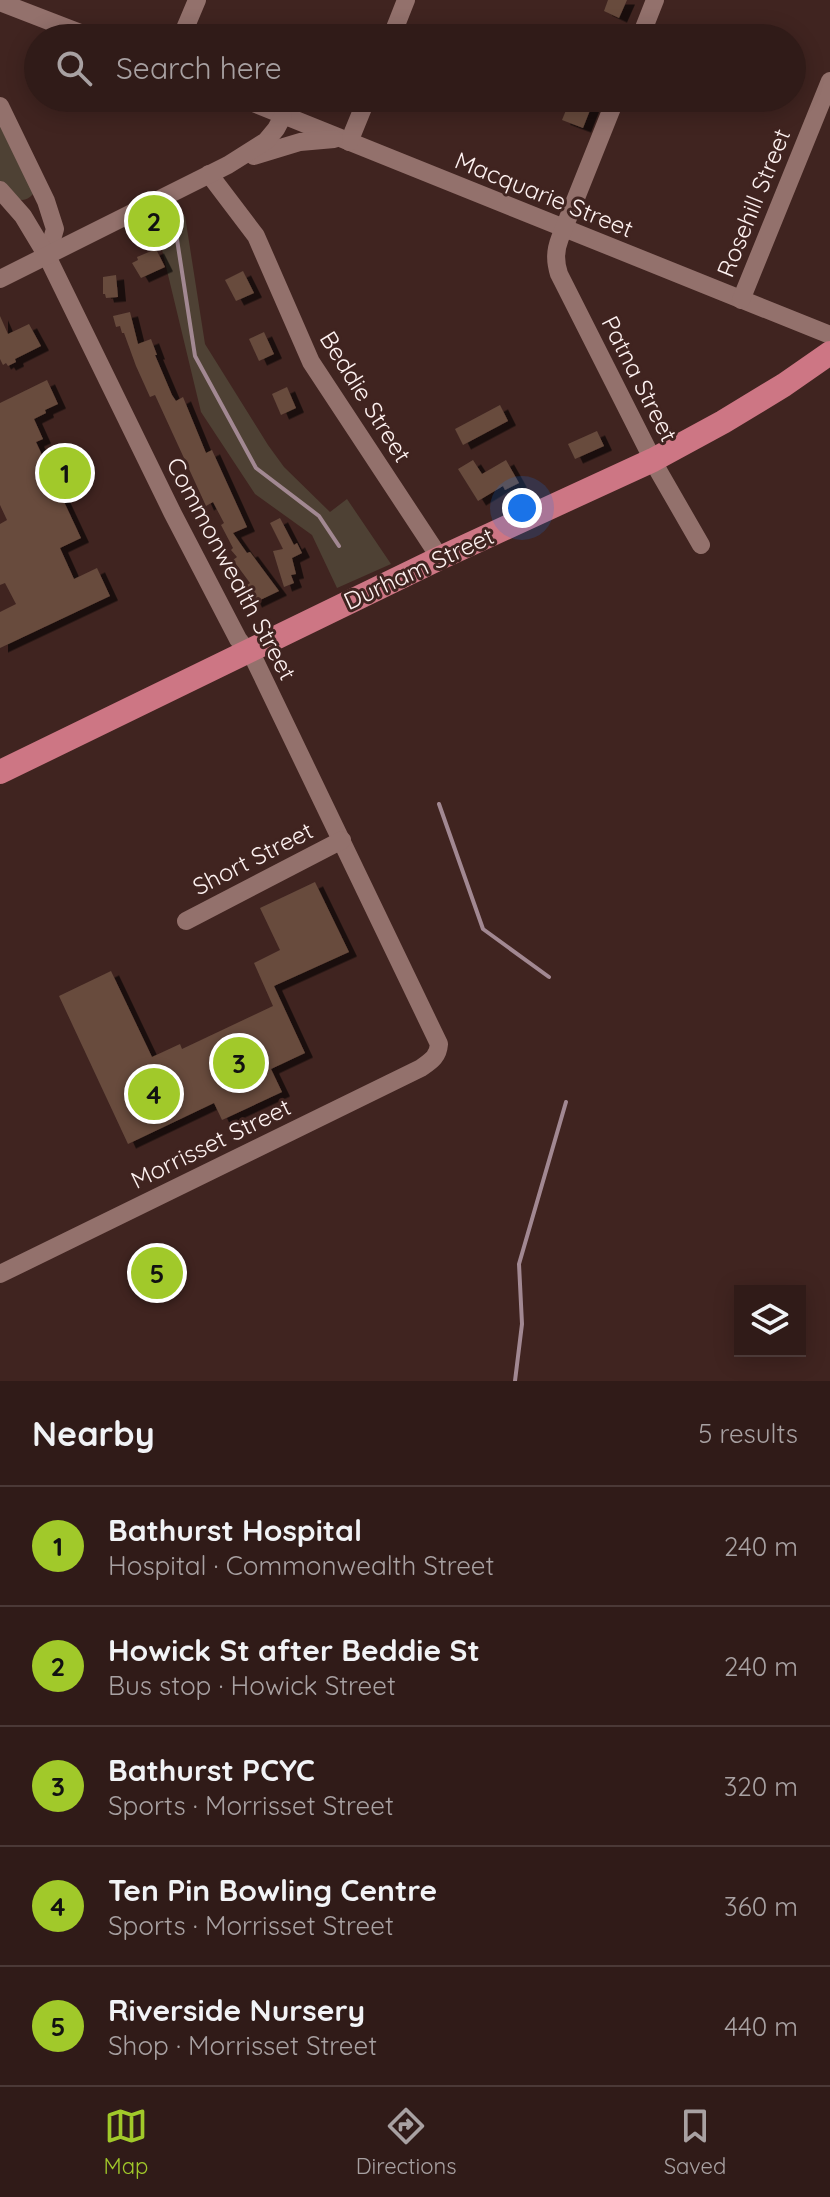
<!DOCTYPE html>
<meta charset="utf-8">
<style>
body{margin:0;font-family:Quicksand,sans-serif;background:#3c2825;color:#f1f3f6}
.controls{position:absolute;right:24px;bottom:24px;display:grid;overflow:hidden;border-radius:0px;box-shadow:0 4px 20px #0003}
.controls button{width:72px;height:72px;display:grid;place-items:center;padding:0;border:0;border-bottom:2px solid #4b3937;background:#301b18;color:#f1f3f6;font:40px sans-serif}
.you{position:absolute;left:522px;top:508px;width:28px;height:28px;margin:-20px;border:6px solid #fff;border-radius:50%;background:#1a73e8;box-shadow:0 0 0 12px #1a73e833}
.badge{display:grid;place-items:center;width:52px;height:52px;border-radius:50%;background:#a1c92a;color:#111;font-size:26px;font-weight:700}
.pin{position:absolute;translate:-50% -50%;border:4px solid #fff;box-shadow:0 2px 8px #0006}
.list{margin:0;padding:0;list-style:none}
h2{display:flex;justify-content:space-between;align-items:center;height:104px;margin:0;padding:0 32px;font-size:34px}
h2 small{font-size:26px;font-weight:400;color:#a8a1a2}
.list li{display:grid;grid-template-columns:52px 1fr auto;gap:24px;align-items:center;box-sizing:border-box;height:120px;padding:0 32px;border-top:2px solid #4b3937}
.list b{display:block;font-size:30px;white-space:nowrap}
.list p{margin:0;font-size:26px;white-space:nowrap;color:#a8a1a2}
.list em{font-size:26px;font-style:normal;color:#a8a1a2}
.icon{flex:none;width:44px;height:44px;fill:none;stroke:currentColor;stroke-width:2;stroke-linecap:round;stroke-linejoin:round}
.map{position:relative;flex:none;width:830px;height:1381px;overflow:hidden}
.search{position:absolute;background:#301b18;box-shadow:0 4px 20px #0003;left:24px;right:24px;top:24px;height:88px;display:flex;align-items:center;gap:20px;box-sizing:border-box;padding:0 28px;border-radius:44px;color:#a8a1a2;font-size:30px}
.sheet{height:704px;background:#301b18}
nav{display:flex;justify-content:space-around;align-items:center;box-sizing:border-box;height:112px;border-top:2px solid #4b3937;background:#301b18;font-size:22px;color:#a8a1a2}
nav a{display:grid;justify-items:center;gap:4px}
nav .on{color:#a1c92a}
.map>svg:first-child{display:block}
.green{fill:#4e4134}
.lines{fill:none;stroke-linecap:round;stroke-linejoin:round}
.stream{stroke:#a28892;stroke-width:4}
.building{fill:#674b3e;filter:url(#shadow)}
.minor{stroke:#93716c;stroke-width:18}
.major{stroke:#cd7684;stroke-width:24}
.labels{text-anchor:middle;stroke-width:6;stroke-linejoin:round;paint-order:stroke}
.street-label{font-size:24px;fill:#fdf1f0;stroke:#402420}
</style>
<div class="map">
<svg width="830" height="1381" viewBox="0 0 830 1381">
<defs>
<filter id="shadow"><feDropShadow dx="8" dy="4.5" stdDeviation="0" flood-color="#0009"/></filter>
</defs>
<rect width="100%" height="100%" fill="#402420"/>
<g class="green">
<path d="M 0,119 L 33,194 C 20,209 9,192 0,181 Z"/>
<path d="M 185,216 L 205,344 L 268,445 L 284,467 L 330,512 L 347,499 L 391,564 L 337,588 L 312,535 L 255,494 L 201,412 L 157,229 Z"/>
</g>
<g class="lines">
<g class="stream">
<path d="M 176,233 L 195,356 L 256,468 L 319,516 L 339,546"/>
<path d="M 439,804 L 483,929 L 549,977"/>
<path d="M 515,1381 L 522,1324 L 519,1264 L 566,1102"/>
</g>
</g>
<g class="building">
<path d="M 608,0 L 627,0 L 619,18 L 604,11 Z"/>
<path d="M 571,98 L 588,98 L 594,100 L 583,128 L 562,120 Z"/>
<path d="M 156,249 L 165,267 L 141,278 L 132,263 L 138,260 L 137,257 Z"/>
<path d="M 243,271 L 254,293 L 236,301 L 225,280 Z"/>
<path d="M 116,275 L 118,297 L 106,298 L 105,294 L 103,294 L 103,277 Z"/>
<path d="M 130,312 L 138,344 L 151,339 L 157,355 L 155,355 L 172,395 L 176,401 L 183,397 L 206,453 L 212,450 L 247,527 L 233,533 L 247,553 L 250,552 L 279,591 L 254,603 L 246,586 L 250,583 L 233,560 L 237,557 L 231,550 L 233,548 L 221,525 L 224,523 L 213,502 L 206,506 L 155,395 L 150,397 L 136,366 L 124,333 L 122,333 L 120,326 L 116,327 L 113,316 Z"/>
<path d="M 0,316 L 8,334 L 29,324 L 41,346 L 15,359 L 16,362 L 8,366 L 6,363 L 3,365 L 0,359 Z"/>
<path d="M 264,332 L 274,354 L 259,361 L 249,339 Z"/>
<path d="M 47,380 L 58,404 L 45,410 L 46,413 L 34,419 L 43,439 L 36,442 L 81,538 L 60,548 L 74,579 L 97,568 L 110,596 L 0,648 L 0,612 L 16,604 L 5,583 L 0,585 L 0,524 L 7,520 L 0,505 L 0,403 Z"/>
<path d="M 287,387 L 296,408 L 281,415 L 272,394 Z"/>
<path d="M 500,405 L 508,421 L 463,445 L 455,429 Z"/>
<path d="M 597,431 L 604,446 L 575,459 L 568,444 Z"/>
<path d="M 473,460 L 482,474 L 506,460 L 519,483 L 505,490 L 503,486 L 478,501 L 458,469 Z"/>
<path d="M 280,518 L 294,545 L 297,543 L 302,553 L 292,558 L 296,574 L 291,575 L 294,583 L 284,587 L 273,551 L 283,549 L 270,523 Z"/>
<path d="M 315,882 L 349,952 L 274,986 L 305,1053 L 271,1069 L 282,1092 L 222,1120 L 214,1103 L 128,1144 L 59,996 L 111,971 L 152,1057 L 180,1044 L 182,1049 L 273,1006 L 254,963 L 280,950 L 260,908 Z"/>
</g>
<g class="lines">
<g class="minor">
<path d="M 0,2 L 93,38"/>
<path d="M 181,38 L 197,0"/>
<path d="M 391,38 L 406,0"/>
<path d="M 640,38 L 655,0"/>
<path d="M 241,98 L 830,335"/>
<path d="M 616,98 L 560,238 C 555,251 555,261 559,274 L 659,472 L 701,545"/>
<path d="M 0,106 L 46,201 L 55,229 L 47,256"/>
<path d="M 349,142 L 367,98"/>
<path d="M 254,156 L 300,142 L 334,139"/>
<path d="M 209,174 L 256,236 L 311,362 L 440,558"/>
<path d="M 0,190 L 23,216 L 47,256 L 172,512 L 238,639 L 255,661 L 439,1044 C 438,1057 431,1061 421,1068 L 0,1274"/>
<path d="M 0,279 L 228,165 L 266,141 L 276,129 L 283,116"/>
<path d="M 741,300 L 830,81"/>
<path d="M 186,921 L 342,840"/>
</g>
<path class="major" d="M 0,772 L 440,558 L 653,460 L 723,422 L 784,385 L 830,353"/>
</g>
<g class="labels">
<g class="street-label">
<text transform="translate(544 195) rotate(22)" y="8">Macquarie Street</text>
<text transform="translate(754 203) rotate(-68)" y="8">Rosehill Street</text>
<text transform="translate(639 379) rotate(63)" y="8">Patna Street</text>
<text transform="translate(365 397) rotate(58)" y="8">Beddie Street</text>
<text transform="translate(231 569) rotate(62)" y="8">Commonwealth Street</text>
<text transform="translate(419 569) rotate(-25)" y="8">Durham Street</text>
<text transform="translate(253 859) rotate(-27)" y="8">Short Street</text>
<text transform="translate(211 1144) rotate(-26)" y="8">Morrisset Street</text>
</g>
</g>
</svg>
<div class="controls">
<button><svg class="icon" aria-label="layers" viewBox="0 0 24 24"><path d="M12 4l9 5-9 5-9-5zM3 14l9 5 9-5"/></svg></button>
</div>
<div class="you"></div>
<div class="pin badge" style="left:65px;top:473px">1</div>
<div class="pin badge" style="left:154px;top:221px">2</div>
<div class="pin badge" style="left:239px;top:1063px">3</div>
<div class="pin badge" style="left:154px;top:1094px">4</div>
<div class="pin badge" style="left:157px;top:1273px">5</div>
<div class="search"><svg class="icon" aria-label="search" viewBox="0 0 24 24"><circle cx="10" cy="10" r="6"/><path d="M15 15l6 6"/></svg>Search here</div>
</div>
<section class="sheet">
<h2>Nearby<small>5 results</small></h2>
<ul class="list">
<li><span class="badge">1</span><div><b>Bathurst Hospital</b><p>Hospital · Commonwealth Street</p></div><em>240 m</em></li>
<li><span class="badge">2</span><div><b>Howick St after Beddie St</b><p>Bus stop · Howick Street</p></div><em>240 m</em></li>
<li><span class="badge">3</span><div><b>Bathurst PCYC</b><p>Sports · Morrisset Street</p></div><em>320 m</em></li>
<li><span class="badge">4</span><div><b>Ten Pin Bowling Centre</b><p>Sports · Morrisset Street</p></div><em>360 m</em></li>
<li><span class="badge">5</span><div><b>Riverside Nursery</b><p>Shop · Morrisset Street</p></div><em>440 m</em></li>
</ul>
</section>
<nav>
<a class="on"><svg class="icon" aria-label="map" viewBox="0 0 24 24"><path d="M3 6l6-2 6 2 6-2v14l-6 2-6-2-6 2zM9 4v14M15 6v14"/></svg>Map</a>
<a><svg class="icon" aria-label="directions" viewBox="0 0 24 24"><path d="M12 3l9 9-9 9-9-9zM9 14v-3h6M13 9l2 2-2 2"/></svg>Directions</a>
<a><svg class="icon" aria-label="saved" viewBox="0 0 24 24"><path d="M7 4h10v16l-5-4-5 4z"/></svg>Saved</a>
</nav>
